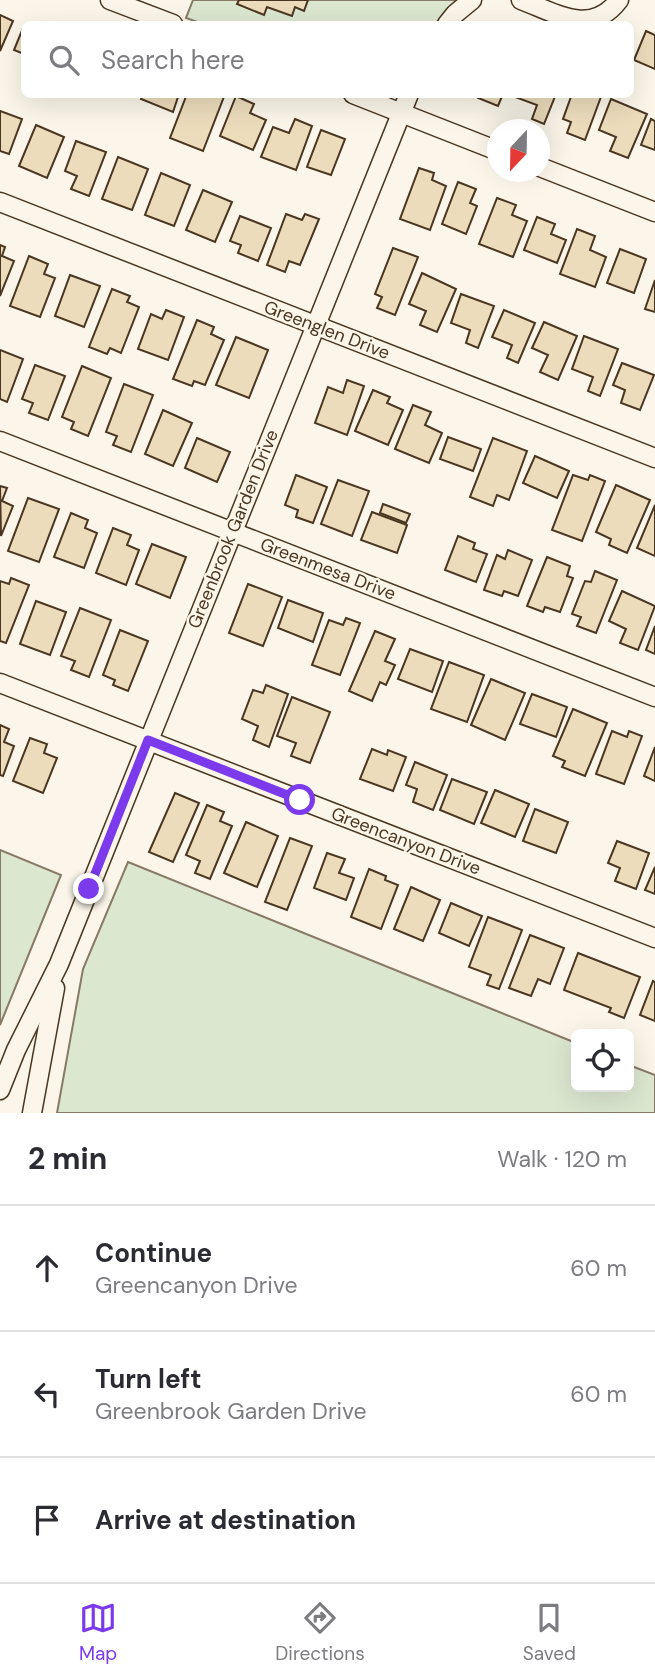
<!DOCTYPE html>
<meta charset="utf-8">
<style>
body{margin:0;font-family:"DM Sans",sans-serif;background:#f2f2f3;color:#2b2b33}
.controls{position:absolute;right:21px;bottom:21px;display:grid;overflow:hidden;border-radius:10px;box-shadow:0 7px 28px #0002}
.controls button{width:63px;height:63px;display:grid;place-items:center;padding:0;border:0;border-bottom:2px solid #e1e1e2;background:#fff;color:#2b2b33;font:35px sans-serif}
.compass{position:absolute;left:487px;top:119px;width:63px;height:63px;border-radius:50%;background:#fff;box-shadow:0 7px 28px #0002;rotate:202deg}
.stop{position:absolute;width:21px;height:21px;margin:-16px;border:5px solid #7c3aed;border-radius:50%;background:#fff}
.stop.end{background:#7c3aed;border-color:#fff;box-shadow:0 2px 7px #0008}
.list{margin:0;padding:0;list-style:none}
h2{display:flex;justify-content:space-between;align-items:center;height:91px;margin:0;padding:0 28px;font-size:30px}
h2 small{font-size:23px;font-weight:400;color:#7c7c81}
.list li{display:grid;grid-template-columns:46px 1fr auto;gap:21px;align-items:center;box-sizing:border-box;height:126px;padding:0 28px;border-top:2px solid #e1e1e2}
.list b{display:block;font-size:26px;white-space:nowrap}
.list p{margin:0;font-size:23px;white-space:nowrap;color:#7c7c81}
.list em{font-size:23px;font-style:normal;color:#7c7c81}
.icon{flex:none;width:38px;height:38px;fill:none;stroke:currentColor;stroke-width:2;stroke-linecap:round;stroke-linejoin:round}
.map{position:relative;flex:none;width:655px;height:1113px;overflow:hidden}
.search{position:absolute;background:#fff;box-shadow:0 7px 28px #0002;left:21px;right:21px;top:21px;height:77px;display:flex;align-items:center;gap:18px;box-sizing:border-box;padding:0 24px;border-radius:10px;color:#7c7c81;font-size:26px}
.sheet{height:469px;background:#fff}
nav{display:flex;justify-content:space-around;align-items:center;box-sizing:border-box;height:98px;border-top:2px solid #e1e1e2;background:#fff;font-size:19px;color:#7c7c81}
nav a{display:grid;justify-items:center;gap:4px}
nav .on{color:#7c3aed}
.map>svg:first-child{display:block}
.green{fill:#dce7d0;stroke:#887966;stroke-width:2}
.building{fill:#ecdcbc;stroke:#4a3520;stroke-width:2}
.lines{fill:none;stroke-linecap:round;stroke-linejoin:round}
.minor-casing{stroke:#4a3520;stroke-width:21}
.minor{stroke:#fbf6e9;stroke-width:18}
.route{stroke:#7c3aed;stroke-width:9}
.labels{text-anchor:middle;stroke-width:5;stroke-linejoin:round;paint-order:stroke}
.street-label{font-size:18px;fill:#4a3520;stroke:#fbf6e9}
</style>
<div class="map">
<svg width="655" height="1113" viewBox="0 0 655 1113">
<rect width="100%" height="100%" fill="#fbf6e9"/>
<g class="green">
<path d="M 193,0 L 457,0 L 435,24 L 203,24 L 186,18 Z"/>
<path d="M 0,850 L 61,875 L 0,1025 Z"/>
<path d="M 128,862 L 576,1043 L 576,1087 L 629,1087 L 629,1065 L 655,1075 L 655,1113 L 57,1113 L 83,969 Z"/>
</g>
<g class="building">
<path d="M 239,0 L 308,0 L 304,11 L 295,7 L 292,16 L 267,7 L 264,15 L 237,4 Z"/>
<path d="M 0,15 L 13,21 L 0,51 Z"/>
<path d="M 23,28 L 24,28 L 24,54 L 14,50 Z"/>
<path d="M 646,31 L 655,35 L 655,69 L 634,60 Z"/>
<path d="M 143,94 L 179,94 L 173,112 L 141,99 Z"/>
<path d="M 187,94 L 225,94 L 203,151 L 170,138 Z"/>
<path d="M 479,94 L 503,94 L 498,106 L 478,98 Z"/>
<path d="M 516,94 L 556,94 L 544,124 L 532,119 L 537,105 L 515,97 Z"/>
<path d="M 572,94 L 602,94 L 585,140 L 567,133 L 571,122 L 563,119 Z"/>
<path d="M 236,96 L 254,104 L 250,113 L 266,120 L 253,150 L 220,136 Z"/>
<path d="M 611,99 L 647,114 L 628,158 L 610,151 L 616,137 L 599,130 Z"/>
<path d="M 0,111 L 22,119 L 9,154 L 0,151 Z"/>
<path d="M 295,119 L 312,126 L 296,170 L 261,157 L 273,127 L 289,133 Z"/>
<path d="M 651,119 L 655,121 L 655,150 L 641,145 Z"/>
<path d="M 36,125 L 64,137 L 47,178 L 19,166 Z"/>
<path d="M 321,130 L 345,139 L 331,175 L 307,167 Z"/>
<path d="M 76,141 L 106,152 L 89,196 L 71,189 L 77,176 L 65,171 Z"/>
<path d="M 118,157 L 148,169 L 132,210 L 102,199 Z"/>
<path d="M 419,168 L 434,173 L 432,180 L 446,186 L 430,230 L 400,219 Z"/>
<path d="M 161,173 L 190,185 L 174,226 L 145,215 Z"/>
<path d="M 458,182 L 476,189 L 470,203 L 477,206 L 466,234 L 442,224 Z"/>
<path d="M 203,190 L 232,202 L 215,242 L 186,230 Z"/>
<path d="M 497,198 L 516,205 L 512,215 L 527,221 L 513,257 L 479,244 Z"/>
<path d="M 286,214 L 302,220 L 305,214 L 319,219 L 300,265 L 289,261 L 285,272 L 267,265 Z"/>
<path d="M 240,216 L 271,228 L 258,261 L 238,253 L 241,245 L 230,241 Z"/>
<path d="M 537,217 L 555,224 L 551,234 L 566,240 L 557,263 L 524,250 Z"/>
<path d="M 577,229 L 595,236 L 590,250 L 606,257 L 595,287 L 560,274 Z"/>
<path d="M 0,245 L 5,247 L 2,256 L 14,261 L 0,296 Z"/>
<path d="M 393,248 L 418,257 L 395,315 L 377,308 L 382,297 L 375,294 Z"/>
<path d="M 620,249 L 646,259 L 634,293 L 607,283 Z"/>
<path d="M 29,256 L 48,264 L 44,274 L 55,278 L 40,317 L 10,306 Z"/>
<path d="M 422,273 L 456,289 L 437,332 L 420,325 L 426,311 L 409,304 Z"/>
<path d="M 70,275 L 100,286 L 84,327 L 55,316 Z"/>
<path d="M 655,280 L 655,312 L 645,309 Z"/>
<path d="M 112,289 L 130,296 L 127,302 L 139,307 L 121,353 L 110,348 L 107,354 L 89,347 Z"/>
<path d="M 461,294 L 494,306 L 478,348 L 466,343 L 470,330 L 451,323 Z"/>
<path d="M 166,310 L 184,317 L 168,360 L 138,349 L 151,314 L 162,319 Z"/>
<path d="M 504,310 L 535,323 L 518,363 L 507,358 L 512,345 L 492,337 Z"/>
<path d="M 197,320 L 214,327 L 211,334 L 224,340 L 205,385 L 194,381 L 192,386 L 173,379 Z"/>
<path d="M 544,322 L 577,336 L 558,380 L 540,372 L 548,355 L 532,348 Z"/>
<path d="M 584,336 L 618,349 L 600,396 L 588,391 L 593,377 L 572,369 Z"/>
<path d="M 236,337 L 268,350 L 249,398 L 216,385 Z"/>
<path d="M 0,350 L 23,359 L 7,402 L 0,399 Z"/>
<path d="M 622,363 L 654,375 L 640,410 L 621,403 L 625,390 L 613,385 Z"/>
<path d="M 35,365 L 65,376 L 48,420 L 29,413 L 33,403 L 22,399 Z"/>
<path d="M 82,366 L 111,378 L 88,436 L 71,429 L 74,422 L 62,417 Z"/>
<path d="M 347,380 L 364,386 L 347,435 L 315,423 L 328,387 L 343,393 Z"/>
<path d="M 124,384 L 153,395 L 131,452 L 113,445 L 117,436 L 106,432 Z"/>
<path d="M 373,390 L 390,397 L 387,403 L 403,410 L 388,445 L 355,431 Z"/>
<path d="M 413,405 L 431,412 L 425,425 L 442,433 L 429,463 L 395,449 Z"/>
<path d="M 163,410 L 192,423 L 173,466 L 145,454 Z"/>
<path d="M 448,437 L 481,449 L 473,471 L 440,459 Z"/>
<path d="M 197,438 L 230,452 L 217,482 L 185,468 Z"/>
<path d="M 493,438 L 527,451 L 509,500 L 497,495 L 493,506 L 470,497 Z"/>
<path d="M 535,456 L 569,471 L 557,498 L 523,483 Z"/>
<path d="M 296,475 L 327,487 L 313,523 L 296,517 L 298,510 L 285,505 Z"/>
<path d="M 573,475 L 588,480 L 590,475 L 605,481 L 582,541 L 552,530 Z"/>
<path d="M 338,480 L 369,491 L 352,536 L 321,524 Z"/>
<path d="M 616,485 L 650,500 L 627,553 L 609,545 L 611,539 L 596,532 Z"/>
<path d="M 0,486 L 7,488 L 2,501 L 13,506 L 1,536 Z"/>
<path d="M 28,498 L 59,509 L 39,562 L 8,551 Z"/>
<path d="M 383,504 L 410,514 L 406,523 L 380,513 Z"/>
<path d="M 655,505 L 655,556 L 637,548 Z"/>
<path d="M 372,512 L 407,525 L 397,553 L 361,540 Z"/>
<path d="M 71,513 L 88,520 L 85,528 L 97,533 L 84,568 L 54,557 Z"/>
<path d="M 113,528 L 131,535 L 127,545 L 139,550 L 126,585 L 96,573 Z"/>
<path d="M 458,536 L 475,543 L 473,549 L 487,554 L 476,582 L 445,570 Z"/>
<path d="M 152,544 L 186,557 L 170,598 L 136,584 Z"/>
<path d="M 508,550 L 532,560 L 518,596 L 504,591 L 502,596 L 484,590 L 497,555 L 505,559 Z"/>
<path d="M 547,557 L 570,566 L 567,576 L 573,578 L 560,612 L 545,607 L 543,612 L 527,606 Z"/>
<path d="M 595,571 L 617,580 L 596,633 L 577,626 L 581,617 L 572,614 L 585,581 L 591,582 Z"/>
<path d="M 11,578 L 29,585 L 6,643 L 0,641 L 0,581 L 9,584 Z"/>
<path d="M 248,584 L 282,597 L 263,646 L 229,633 Z"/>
<path d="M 622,591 L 655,606 L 638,650 L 620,643 L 626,629 L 609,621 Z"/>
<path d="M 288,600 L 323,613 L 313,642 L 278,628 Z"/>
<path d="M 36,601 L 66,612 L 50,655 L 20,644 Z"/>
<path d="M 80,608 L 111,620 L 89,677 L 71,670 L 75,661 L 61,656 Z"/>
<path d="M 346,618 L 360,623 L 340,675 L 312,665 L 329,620 L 343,625 Z"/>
<path d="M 655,626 L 655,654 L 646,650 Z"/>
<path d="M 120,630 L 148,641 L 128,691 L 113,685 L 115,680 L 103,675 Z"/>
<path d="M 375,631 L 395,639 L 385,661 L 395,665 L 386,685 L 380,682 L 372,701 L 349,691 Z"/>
<path d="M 410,649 L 443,661 L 432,692 L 398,679 Z"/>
<path d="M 449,662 L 484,675 L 467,722 L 431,709 Z"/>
<path d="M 491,679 L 525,693 L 505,740 L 471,725 Z"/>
<path d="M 266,685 L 288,694 L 269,747 L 253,740 L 258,726 L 242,719 L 253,690 L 263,693 Z"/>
<path d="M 532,694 L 567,707 L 556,737 L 520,724 Z"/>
<path d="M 292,697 L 330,712 L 310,763 L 291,756 L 296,743 L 277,736 Z"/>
<path d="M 573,709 L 607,723 L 585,776 L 562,767 L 565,761 L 553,756 Z"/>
<path d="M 0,725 L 9,729 L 4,742 L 14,746 L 3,776 L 0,775 Z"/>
<path d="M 612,731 L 627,737 L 629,731 L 642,736 L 624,784 L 596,774 Z"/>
<path d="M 30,738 L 47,744 L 44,753 L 57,758 L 43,793 L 13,781 Z"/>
<path d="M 655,747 L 655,781 L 644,776 Z"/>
<path d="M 372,749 L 387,755 L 388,750 L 406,757 L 393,791 L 360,779 Z"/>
<path d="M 415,762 L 447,775 L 433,810 L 413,802 L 417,789 L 406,785 Z"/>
<path d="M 452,779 L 487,792 L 474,824 L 440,810 Z"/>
<path d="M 495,790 L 529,804 L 515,837 L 481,823 Z"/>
<path d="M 175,793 L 199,803 L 173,862 L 149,852 Z"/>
<path d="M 207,805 L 224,812 L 220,821 L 232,826 L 210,879 L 195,873 L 200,861 L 186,855 Z"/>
<path d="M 535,809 L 568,822 L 556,853 L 523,841 Z"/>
<path d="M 246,822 L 278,836 L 257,887 L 224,873 Z"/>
<path d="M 290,838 L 312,846 L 287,910 L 265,902 Z"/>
<path d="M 617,841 L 649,853 L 636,889 L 615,881 L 620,868 L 608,863 Z"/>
<path d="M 327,853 L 345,859 L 339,873 L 354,878 L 346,900 L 314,888 Z"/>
<path d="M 655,867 L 655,894 L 645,890 Z"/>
<path d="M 369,869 L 386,876 L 385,880 L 398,885 L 381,929 L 351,917 Z"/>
<path d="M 411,887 L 440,900 L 423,941 L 394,929 Z"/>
<path d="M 451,903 L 482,916 L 469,946 L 439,933 Z"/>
<path d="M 488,917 L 522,930 L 499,989 L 487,985 L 491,975 L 469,967 Z"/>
<path d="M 530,935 L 564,948 L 550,984 L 538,979 L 531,996 L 509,988 Z"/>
<path d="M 578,953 L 640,977 L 624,1018 L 609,1012 L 611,1008 L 564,990 Z"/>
<path d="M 653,981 L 655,982 L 655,1021 L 640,1015 Z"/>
</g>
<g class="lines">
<defs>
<g id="minor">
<path d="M 110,0 L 173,24"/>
<path d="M 521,0 C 556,13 591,37 619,0"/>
<path d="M 447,24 L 455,14 L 472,0"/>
<path d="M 353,94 L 498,151"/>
<path d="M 540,167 L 655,212"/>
<path d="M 0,202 L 655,458"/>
<path d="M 0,441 L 655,697"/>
<path d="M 0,683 L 655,938"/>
<path d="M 0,1090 L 16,1050 L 59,964 L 409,94"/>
<path d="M 32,1113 L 55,988"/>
</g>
</defs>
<use href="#minor" class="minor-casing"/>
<use href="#minor" class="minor"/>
</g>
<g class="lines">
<path class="route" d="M 89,889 L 148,740 L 300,800"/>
</g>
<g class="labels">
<g class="street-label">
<text transform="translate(327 330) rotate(21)" y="6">Greenglen Drive</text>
<text transform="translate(233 529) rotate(-68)" y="6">Greenbrook Garden Drive</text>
<text transform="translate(328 569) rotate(21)" y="6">Greenmesa Drive</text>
<text transform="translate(406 841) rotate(21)" y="6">Greencanyon Drive</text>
</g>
</g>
</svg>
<div class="controls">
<button><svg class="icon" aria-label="locate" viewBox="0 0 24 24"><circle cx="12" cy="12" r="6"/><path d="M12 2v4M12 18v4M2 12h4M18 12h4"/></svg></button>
</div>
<svg class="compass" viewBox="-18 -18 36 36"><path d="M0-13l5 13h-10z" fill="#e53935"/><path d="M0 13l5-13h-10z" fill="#7c7c81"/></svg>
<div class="stop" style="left:300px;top:800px"></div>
<div class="stop end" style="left:89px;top:889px"></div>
<div class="search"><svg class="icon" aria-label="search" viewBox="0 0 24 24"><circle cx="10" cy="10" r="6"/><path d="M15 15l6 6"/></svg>Search here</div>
</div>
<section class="sheet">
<h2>2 min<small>Walk · 120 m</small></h2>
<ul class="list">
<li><svg class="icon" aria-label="ahead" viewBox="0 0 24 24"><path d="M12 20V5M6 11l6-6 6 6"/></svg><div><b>Continue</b><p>Greencanyon Drive</p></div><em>60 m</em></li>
<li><svg class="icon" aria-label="left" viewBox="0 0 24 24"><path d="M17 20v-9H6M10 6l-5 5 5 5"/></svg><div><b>Turn left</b><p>Greenbrook Garden Drive</p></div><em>60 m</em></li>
<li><svg class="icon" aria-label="arrive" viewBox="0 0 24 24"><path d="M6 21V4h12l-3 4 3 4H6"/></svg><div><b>Arrive at destination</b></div></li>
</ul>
</section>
<nav>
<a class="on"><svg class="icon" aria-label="map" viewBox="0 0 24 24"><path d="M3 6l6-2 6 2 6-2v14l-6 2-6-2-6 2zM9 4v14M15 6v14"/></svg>Map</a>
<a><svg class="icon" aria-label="directions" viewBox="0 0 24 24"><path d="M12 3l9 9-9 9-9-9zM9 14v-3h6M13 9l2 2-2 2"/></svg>Directions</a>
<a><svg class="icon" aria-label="saved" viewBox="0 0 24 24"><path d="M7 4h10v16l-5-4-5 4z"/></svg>Saved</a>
</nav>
